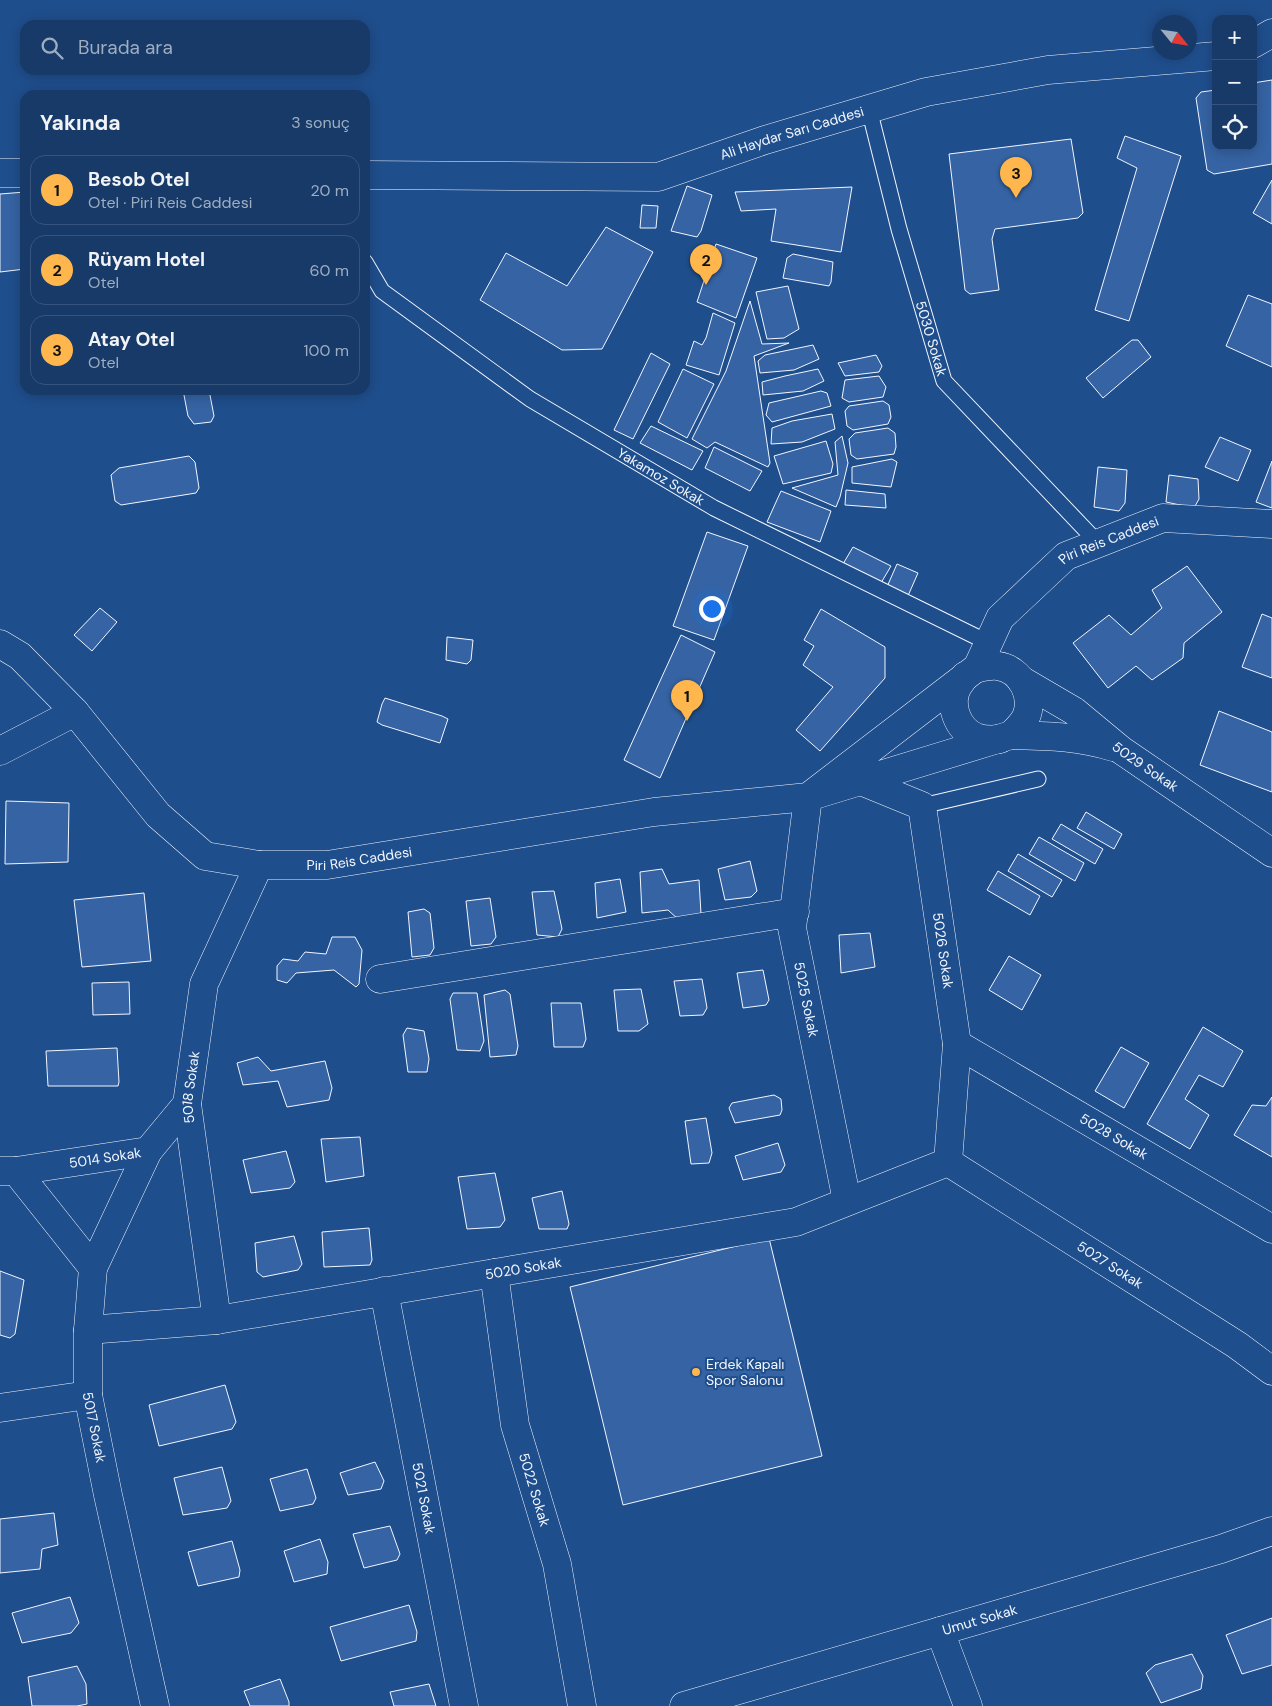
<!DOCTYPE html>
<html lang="tr">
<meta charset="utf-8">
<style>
body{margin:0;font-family:"DM Sans",sans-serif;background:#20416f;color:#f1f3f6}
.controls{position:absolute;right:15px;top:15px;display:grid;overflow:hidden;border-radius:10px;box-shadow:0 2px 12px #0003}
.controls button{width:45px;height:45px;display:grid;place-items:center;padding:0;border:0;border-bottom:1px solid #36547d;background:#173a69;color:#f1f3f6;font:25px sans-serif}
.compass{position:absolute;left:1152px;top:15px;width:45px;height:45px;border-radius:50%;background:#173a69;box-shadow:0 2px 12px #0003;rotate:120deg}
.you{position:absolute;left:711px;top:608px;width:18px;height:18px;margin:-12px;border:4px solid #fff;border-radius:50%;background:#1a73e8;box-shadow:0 0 0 8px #1a73e833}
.badge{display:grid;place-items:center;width:32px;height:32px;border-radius:50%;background:#ffb74d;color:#111;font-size:16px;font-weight:700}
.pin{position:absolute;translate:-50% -41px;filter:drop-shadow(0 1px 2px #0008)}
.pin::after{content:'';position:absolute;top:26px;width:18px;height:15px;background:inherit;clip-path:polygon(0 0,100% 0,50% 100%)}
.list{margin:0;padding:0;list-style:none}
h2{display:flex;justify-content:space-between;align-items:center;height:65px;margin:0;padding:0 20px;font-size:21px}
h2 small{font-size:16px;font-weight:400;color:#9eadc0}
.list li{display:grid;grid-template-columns:32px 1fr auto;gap:15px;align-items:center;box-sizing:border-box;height:70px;margin:0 10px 10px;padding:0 10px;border:1px solid #36547d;border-radius:15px}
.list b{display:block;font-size:19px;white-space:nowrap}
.list p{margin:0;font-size:16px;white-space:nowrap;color:#9eadc0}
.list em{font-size:16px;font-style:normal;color:#9eadc0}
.icon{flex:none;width:28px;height:28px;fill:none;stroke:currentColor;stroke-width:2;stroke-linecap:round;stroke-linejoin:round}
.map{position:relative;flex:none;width:1272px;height:1706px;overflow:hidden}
.search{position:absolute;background:#173a69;box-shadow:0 2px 12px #0003;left:20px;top:20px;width:350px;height:55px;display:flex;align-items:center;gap:12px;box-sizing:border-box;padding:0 18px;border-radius:15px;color:#9eadc0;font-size:19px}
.panel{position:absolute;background:#173a69;box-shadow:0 2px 12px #0003;left:20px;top:90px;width:350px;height:305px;border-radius:15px}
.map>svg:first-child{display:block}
.building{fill:#3563a3;stroke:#f2f6ff}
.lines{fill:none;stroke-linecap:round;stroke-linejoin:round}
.lane-casing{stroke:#f2f6ff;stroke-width:17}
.street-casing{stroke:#f2f6ff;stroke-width:29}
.secondary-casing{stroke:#f2f6ff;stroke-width:29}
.primary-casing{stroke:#f2f6ff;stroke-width:29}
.lane{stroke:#1f4e8c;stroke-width:15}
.street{stroke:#1f4e8c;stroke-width:28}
.secondary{stroke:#1f4e8c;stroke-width:28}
.primary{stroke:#1f4e8c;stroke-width:28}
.poi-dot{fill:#ffb74d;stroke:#1f4e8c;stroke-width:2}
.labels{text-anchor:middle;stroke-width:4;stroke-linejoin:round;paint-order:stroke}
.street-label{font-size:14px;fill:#f2f6ff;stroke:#1f4e8c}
.poi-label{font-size:14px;fill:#f2f6ff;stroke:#1f4e8c;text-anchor:start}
</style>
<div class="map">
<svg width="1272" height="1706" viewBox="0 0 1272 1706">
<rect width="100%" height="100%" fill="#1f4e8c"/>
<g class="building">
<path d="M 1272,80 L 1272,164 L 1214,174 L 1207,170 L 1196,98 L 1201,92 L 1216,90 L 1216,146 L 1253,146 L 1253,83 Z"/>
<path d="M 1125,136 L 1181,156 L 1129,321 L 1095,310 L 1137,168 L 1117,158 Z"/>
<path d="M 1071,139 L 1083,213 L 1078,218 L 995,229 L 992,239 L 999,290 L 970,294 L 965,290 L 949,154 Z"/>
<path d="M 1272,180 L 1272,224 L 1253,213 Z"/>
<path d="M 687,186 L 712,195 L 701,231 L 697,237 L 671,231 Z"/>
<path d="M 852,187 L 841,252 L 771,241 L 776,209 L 741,211 L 735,192 Z"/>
<path d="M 25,192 L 25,269 L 0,272 L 0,194 Z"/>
<path d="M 642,205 L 658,206 L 656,228 L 640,228 Z"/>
<path d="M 606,227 L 653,252 L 602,349 L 562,350 L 480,300 L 506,253 L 567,286 Z"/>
<path d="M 716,244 L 757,258 L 736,318 L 697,302 Z"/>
<path d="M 793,254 L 833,262 L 831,282 L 829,286 L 783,278 L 787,258 Z"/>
<path d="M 788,286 L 799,329 L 784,338 L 767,339 L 756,292 Z"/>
<path d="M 1248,295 L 1272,304 L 1272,367 L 1226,346 Z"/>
<path d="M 750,301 L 762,344 L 789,343 L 754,356 L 770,463 L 768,467 L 715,442 L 707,448 L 692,439 L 726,371 Z"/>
<path d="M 713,313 L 735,323 L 719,375 L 686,365 L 694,341 L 702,345 L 706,338 Z"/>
<path d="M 1132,340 L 1138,340 L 1151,357 L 1103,398 L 1086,378 Z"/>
<path d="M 813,345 L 819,359 L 794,370 L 760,373 L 758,361 L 765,355 Z"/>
<path d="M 651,353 L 670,364 L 633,439 L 614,430 Z"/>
<path d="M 876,355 L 882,366 L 879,372 L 845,376 L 838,363 Z"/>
<path d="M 683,369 L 714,384 L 687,438 L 658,422 Z"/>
<path d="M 818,369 L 824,381 L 803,391 L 763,395 L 762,382 L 785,376 Z"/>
<path d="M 879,376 L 886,387 L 883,397 L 849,402 L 842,398 L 845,380 Z"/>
<path d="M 183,390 L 209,390 L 214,416 L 211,422 L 194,424 L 188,416 Z"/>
<path d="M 821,391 L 827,393 L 831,406 L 772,422 L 766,415 L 769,403 Z"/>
<path d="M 883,401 L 889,405 L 891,417 L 888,424 L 853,430 L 847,426 L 845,411 L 849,406 Z"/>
<path d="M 832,414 L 835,429 L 802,442 L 771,444 L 772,428 L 792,421 Z"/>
<path d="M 651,426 L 703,451 L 692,470 L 640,443 Z"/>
<path d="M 888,428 L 895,433 L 896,447 L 894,454 L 857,459 L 851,455 L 849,439 L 855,433 Z"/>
<path d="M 842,436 L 848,463 L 840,497 L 836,507 L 792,488 L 838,475 L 835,442 Z"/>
<path d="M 1220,437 L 1251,450 L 1238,481 L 1205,467 Z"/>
<path d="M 826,441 L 833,464 L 831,473 L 783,484 L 774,456 Z"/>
<path d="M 714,447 L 762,471 L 750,491 L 705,468 Z"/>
<path d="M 189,456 L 195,462 L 199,488 L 196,493 L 121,505 L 115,501 L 111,475 L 119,468 Z"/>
<path d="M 892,459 L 897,462 L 891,487 L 852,483 L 852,467 Z"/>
<path d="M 1272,461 L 1272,508 L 1256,502 Z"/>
<path d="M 1098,467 L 1127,470 L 1125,503 L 1119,511 L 1094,507 Z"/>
<path d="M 1169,475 L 1198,479 L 1199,499 L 1194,508 L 1166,502 Z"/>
<path d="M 846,490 L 885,494 L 886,508 L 845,505 Z"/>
<path d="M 781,491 L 831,511 L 820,542 L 767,522 Z"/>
<path d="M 707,532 L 748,546 L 714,640 L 673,626 Z"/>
<path d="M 853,547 L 891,566 L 881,583 L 843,564 Z"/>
<path d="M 897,564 L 918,573 L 907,598 L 886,589 Z"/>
<path d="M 1187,566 L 1222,612 L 1184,643 L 1183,658 L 1152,680 L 1136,666 L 1108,688 L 1073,643 L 1109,615 L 1131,635 L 1162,608 L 1152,590 Z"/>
<path d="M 100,608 L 117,622 L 92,651 L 74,635 Z"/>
<path d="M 821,609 L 885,647 L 885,678 L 820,751 L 796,730 L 833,687 L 803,665 L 814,646 L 804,640 Z"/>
<path d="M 1262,614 L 1272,618 L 1272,678 L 1242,667 Z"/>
<path d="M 681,635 L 715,652 L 660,778 L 624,760 Z"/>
<path d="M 447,637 L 473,640 L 471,660 L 467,664 L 446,660 Z"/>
<path d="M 385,698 L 442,716 L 448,719 L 440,743 L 382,725 L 377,722 L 382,704 Z"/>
<path d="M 1219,711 L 1272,732 L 1272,792 L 1200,765 Z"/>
<path d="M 6,801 L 69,803 L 68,862 L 5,864 Z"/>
<path d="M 1086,812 L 1122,834 L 1114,849 L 1077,828 Z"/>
<path d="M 1061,824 L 1103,849 L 1095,864 L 1052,839 Z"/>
<path d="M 1039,837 L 1084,863 L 1075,881 L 1029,854 Z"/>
<path d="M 1018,854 L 1062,880 L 1052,897 L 1008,871 Z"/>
<path d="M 750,861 L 757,891 L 751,897 L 725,900 L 718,869 Z"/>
<path d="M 662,869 L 669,884 L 699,880 L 701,914 L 679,920 L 668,910 L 642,913 L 640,872 Z"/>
<path d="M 998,871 L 1040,896 L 1030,915 L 987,890 Z"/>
<path d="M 620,879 L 626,912 L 597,918 L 595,883 Z"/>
<path d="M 554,891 L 562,929 L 558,937 L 537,935 L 532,892 Z"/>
<path d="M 144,893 L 151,961 L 82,967 L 74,900 Z"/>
<path d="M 490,898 L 496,937 L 491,944 L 471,946 L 466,901 Z"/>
<path d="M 424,909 L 430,913 L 434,948 L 430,955 L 412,957 L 408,912 Z"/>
<path d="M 870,933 L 875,967 L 841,973 L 839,935 Z"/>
<path d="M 332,937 L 355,937 L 362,950 L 359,984 L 356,987 L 334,970 L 296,973 L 287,983 L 277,980 L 277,966 L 283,959 L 298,961 L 305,952 L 326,954 Z"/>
<path d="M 1009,956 L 1041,975 L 1022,1010 L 989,990 Z"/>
<path d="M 763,970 L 769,1000 L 766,1005 L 743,1008 L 737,973 Z"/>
<path d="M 702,979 L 707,1008 L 703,1015 L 680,1016 L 674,981 Z"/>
<path d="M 129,982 L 130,1014 L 93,1015 L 92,983 Z"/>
<path d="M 641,989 L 648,1024 L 639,1031 L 618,1031 L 614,990 Z"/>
<path d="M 505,990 L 510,994 L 518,1046 L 516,1055 L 490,1057 L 484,995 Z"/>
<path d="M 453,993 L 477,993 L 484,1041 L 480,1051 L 457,1050 L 450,999 Z"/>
<path d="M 551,1003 L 581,1003 L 586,1039 L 583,1047 L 554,1047 Z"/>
<path d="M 1203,1027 L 1243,1051 L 1223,1087 L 1199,1075 L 1185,1099 L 1209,1115 L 1190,1149 L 1147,1124 Z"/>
<path d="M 407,1028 L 424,1031 L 429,1059 L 427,1072 L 408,1072 L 403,1035 Z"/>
<path d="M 1121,1047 L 1149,1063 L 1124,1108 L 1095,1091 Z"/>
<path d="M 117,1048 L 119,1082 L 118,1086 L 48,1086 L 46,1051 Z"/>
<path d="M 258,1057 L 271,1071 L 325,1061 L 332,1088 L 329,1100 L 287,1107 L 278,1081 L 243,1085 L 237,1063 Z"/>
<path d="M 774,1095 L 781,1099 L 782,1110 L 780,1115 L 735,1123 L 729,1108 L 732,1103 Z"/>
<path d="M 1272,1097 L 1272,1157 L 1234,1135 L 1252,1105 L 1266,1106 Z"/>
<path d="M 706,1118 L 712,1153 L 709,1163 L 691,1164 L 685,1121 Z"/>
<path d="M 360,1137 L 364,1176 L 326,1182 L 321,1139 Z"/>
<path d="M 778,1143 L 785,1165 L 781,1172 L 743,1180 L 735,1156 Z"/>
<path d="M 286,1151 L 295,1182 L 290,1188 L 251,1193 L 243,1160 Z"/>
<path d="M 495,1173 L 505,1220 L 500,1227 L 467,1229 L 458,1177 Z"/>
<path d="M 562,1191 L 569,1224 L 567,1229 L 539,1229 L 532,1198 Z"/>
<path d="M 369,1228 L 372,1260 L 370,1265 L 324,1267 L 322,1232 Z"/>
<path d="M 294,1236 L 302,1264 L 298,1270 L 263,1277 L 257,1272 L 255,1243 Z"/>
<path d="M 769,1238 L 822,1456 L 623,1505 L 570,1287 Z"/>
<path d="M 0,1271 L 24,1280 L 15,1334 L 10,1338 L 0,1335 Z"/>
<path d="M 225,1385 L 236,1422 L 232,1429 L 159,1446 L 149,1405 Z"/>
<path d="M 375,1462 L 384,1481 L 381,1489 L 348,1495 L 340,1473 Z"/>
<path d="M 222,1467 L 231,1501 L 227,1508 L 183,1515 L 174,1478 Z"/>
<path d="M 307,1469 L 316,1498 L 313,1504 L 280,1511 L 270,1479 Z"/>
<path d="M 54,1513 L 58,1545 L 42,1549 L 40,1569 L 0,1573 L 0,1519 Z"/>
<path d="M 390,1526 L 400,1554 L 397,1560 L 364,1568 L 353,1534 Z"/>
<path d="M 320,1539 L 328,1562 L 327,1574 L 294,1582 L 284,1551 Z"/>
<path d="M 232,1541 L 240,1570 L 239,1577 L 198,1586 L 188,1552 Z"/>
<path d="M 70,1597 L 79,1623 L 71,1633 L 22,1643 L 12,1613 Z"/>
<path d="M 409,1605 L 417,1632 L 416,1641 L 341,1661 L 330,1627 Z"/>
<path d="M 1272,1618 L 1272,1665 L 1242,1674 L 1226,1635 Z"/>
<path d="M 1192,1654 L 1203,1676 L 1201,1689 L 1161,1703 L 1146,1673 L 1155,1665 Z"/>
<path d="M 77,1666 L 86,1684 L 87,1704 L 77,1706 L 32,1706 L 28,1677 Z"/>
<path d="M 280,1679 L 289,1702 L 289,1706 L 250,1706 L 244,1691 Z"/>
<path d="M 429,1684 L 436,1706 L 394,1706 L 390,1692 Z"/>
</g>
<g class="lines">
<defs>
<g id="lane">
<path id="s1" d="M 869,109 L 899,229 L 944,381 L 1098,543"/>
<path id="s2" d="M 365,262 L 382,291 L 530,399 L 714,508 L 989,643"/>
<path d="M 922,806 L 1038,779"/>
</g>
<g id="street">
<path d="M 1253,44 L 1272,33"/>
<path d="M 0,173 L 25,173"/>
<path id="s3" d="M 365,175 L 658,177 L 765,140 L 926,92 L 1048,70 L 1216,56"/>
<path d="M 0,751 L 75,712"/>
<path id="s4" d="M 861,781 L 922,806 L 957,1044 L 948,1162"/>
<path id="s5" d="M 808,797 L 792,928 L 847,1201"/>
<path d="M 380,979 L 795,912"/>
<path id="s6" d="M 957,1044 L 1272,1229"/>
<path id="s7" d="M 948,1162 L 1237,1345 L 1272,1371"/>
<path id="s8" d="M 1,1171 L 16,1171 L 148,1151 L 187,1104"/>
<path id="s9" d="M 16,1171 L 93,1268 L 88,1330 L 88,1395 L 108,1495 L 155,1706"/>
<path d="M 93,1268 L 148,1151"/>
<path id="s10" d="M 494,1273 L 515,1425 L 557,1564 L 582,1706"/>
<path id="s11" d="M 384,1291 L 464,1706"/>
<path id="s12" d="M 217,1320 L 187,1104 L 204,984 L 259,865"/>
<path id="s13" d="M 88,1330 L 217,1320 L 796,1222 L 948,1162"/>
<path d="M 0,1408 L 88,1395"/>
<path d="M 940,1631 L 968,1706"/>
<path id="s14" d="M 684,1706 L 1221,1549 L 1272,1531"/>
</g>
<g id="secondary">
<path id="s15" d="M 977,668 L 1000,618 L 1066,556 L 1163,518 L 1272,524"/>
<path id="s16" d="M 1021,680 L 1074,711 L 1121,750 L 1272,853"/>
<path d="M 1011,735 C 1047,736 1077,736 1113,747"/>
</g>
<g id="primary">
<path id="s17" d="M 0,644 L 20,656 L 75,712 L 158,815 L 205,856 L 259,865 L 327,865 L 654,812 L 808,797 L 1011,735 C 1017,729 1022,725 1026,717 C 1035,696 1021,669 998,666 C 990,665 983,667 975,669 L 808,797"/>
<path d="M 965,676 C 963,679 960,683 958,686 C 948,704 957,729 976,737 C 984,740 992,740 1000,739"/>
</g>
</defs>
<use href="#lane" class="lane-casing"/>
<use href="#street" class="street-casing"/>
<use href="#secondary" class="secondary-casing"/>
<use href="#primary" class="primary-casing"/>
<use href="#lane" class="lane"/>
<use href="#street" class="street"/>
<use href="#secondary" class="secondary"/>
<use href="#primary" class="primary"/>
</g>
<circle class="poi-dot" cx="696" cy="1372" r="5"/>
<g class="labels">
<g class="street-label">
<text dy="5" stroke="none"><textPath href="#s3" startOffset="434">Ali Haydar Sarı Caddesi</textPath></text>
<text dy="5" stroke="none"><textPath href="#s1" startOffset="238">5030 Sokak</textPath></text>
<text dy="5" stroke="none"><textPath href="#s2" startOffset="369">Yakamoz Sokak</textPath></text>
<text dy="5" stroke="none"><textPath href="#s15" startOffset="191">Piri Reis Caddesi</textPath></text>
<text dy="5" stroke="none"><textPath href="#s16" startOffset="152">5029 Sokak</textPath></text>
<text dy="5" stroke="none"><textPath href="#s17" startOffset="452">Piri Reis Caddesi</textPath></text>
<text dy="5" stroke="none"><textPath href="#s4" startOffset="212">5026 Sokak</textPath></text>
<text dy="5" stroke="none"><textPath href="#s5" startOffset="205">5025 Sokak</textPath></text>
<text dy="5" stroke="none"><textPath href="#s12" startOffset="235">5018 Sokak</textPath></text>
<text dy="5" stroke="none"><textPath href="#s6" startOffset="182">5028 Sokak</textPath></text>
<text dy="5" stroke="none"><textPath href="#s8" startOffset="105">5014 Sokak</textPath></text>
<text dy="5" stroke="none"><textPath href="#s7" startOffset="192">5027 Sokak</textPath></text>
<text dy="5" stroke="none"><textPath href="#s13" startOffset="440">5020 Sokak</textPath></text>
<text dy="5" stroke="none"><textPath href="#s9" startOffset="284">5017 Sokak</textPath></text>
<text dy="5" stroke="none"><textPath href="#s10" startOffset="221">5022 Sokak</textPath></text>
<text dy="5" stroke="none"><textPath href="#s11" startOffset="211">5021 Sokak</textPath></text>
<text dy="5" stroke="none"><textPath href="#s14" startOffset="308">Umut Sokak</textPath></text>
</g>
<g class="poi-label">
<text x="706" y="1369">Erdek Kapalı<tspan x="706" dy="16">Spor Salonu</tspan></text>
</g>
</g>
</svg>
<div class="controls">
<button>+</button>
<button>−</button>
<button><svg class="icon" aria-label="locate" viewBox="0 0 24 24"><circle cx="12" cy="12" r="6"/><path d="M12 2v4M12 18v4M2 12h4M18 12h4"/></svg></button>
</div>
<svg class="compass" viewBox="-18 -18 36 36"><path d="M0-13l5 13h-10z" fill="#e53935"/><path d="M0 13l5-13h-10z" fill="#9eadc0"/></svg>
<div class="you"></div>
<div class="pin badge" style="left:687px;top:721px">1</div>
<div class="pin badge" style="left:706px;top:285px">2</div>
<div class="pin badge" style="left:1016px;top:198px">3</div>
<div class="search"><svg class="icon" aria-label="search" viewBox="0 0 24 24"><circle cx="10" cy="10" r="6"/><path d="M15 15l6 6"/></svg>Burada ara</div>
<section class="panel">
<h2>Yakında<small>3 sonuç</small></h2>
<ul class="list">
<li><span class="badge">1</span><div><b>Besob Otel</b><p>Otel · Piri Reis Caddesi</p></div><em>20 m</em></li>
<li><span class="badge">2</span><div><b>Rüyam Hotel</b><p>Otel</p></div><em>60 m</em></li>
<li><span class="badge">3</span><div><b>Atay Otel</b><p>Otel</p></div><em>100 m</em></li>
</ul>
</section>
</div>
